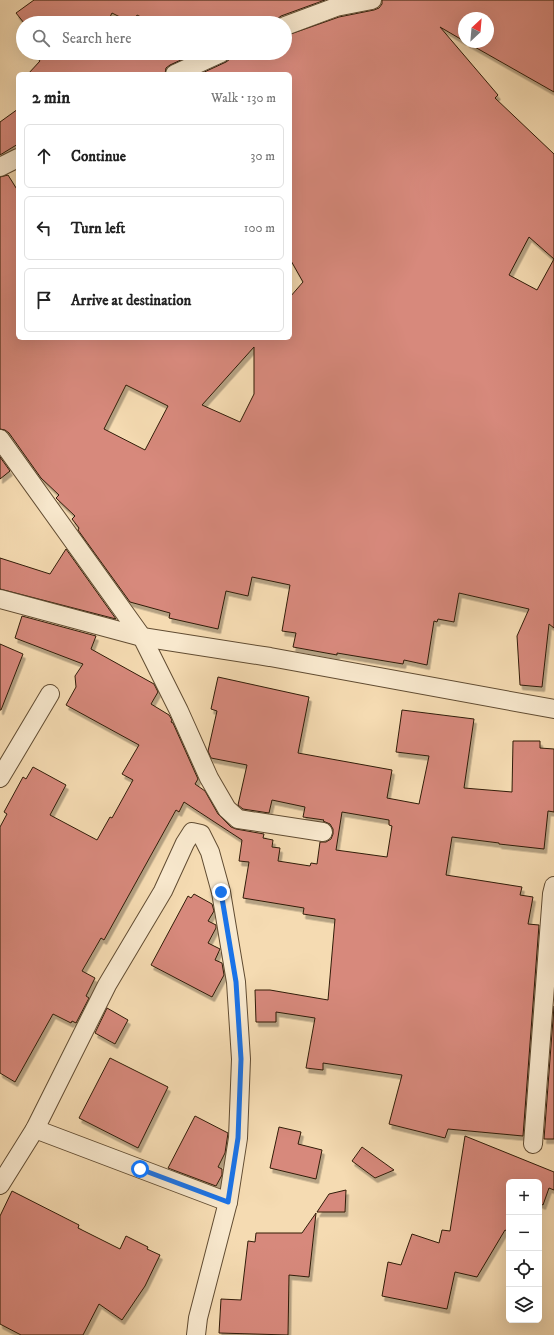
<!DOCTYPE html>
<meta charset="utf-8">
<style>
body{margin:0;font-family:"IM FELL DW Pica",serif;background:#f2f2f2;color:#222}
.controls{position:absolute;right:12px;bottom:12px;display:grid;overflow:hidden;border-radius:6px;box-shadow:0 4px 16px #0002}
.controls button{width:36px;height:36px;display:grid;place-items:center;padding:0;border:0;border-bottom:1px solid #e0e0e0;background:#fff;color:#222;font:20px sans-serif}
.compass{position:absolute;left:458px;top:12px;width:36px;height:36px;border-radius:50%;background:#fff;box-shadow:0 4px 16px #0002;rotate:26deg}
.stop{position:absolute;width:12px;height:12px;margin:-9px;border:3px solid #1a73e8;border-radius:50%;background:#fff}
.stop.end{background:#1a73e8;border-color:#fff;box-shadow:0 1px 4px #0008}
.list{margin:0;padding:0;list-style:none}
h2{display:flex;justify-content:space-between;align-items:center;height:52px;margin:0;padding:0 16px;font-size:17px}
h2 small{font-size:13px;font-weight:400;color:#767676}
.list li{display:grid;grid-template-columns:26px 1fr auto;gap:12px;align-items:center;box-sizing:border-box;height:64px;margin:0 8px 8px;padding:0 8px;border:1px solid #e0e0e0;border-radius:6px}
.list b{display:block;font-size:15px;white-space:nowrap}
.list em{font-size:13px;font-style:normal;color:#767676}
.icon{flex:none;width:22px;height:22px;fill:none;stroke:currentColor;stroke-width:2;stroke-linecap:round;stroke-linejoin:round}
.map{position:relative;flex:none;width:554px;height:1335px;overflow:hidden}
.search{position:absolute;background:#fff;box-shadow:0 4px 16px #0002;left:16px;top:16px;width:276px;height:44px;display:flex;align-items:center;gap:10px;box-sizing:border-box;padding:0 14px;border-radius:22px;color:#767676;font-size:15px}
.panel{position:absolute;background:#fff;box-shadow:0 4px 16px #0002;left:16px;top:72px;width:276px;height:268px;border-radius:6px}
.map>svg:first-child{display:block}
.building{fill:#d7897b;stroke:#301c08;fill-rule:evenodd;filter:url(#shadow)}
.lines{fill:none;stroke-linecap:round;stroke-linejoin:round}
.minor-casing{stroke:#614c32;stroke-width:20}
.minor{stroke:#f8e8cd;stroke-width:18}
.route{stroke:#1a73e8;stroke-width:5}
</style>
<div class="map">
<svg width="554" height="1335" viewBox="0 0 554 1335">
<defs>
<filter id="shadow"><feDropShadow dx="2.5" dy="4.5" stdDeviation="0" flood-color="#0004"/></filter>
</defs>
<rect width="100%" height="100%" fill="#f5dbb2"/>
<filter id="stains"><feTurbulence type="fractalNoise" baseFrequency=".005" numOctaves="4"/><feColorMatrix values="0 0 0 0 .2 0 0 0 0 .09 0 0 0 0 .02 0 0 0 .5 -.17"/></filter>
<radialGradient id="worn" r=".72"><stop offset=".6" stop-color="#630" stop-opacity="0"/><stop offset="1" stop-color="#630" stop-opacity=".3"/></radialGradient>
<g class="building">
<path d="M 34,0 L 325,0 L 281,16 L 277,19 L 275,23 L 153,23 L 137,15 L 133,23 L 132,23 L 112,13 L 107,23 L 24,23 L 16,13 Z"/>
<path d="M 382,0 L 554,0 L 554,92 L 466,42 L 488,42 L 488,18 L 464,18 L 464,41 L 440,27 L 498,95 L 495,98 L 554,154 L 554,259 L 529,237 L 509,275 L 537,290 L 554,259 L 554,628 L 549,624 L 542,687 L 520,685 L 517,636 L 529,609 L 459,593 L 454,622 L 438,619 L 437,622 L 434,621 L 427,665 L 404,660 L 403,664 L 337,653 L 337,655 L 293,647 L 296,633 L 282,631 L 290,585 L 252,577 L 248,596 L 226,591 L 218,629 L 169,618 L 170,613 L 130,602 L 78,530 L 79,528 L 72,519 L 75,516 L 56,498 L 59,495 L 41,478 L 9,433 L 5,430 L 0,429 L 0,177 L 8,175 L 18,191 L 18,338 L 290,338 L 290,297 L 303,282 L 290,259 L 290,74 L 200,74 L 226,62 L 230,59 L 231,53 L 285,53 L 285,36 L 339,17 L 374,10 L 379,8 L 382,4 ZM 254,347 L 254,394 L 240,422 L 202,405 ZM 126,385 L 168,406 L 145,450 L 104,429 Z"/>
<path d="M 34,53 L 196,53 L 170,65 L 166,68 L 165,74 L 28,74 L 40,61 Z"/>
<path d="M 18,109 L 18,144 L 0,155 L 0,122 Z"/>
<path d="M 0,457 L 10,471 L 0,479 Z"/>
<path d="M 66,549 L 116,619 L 0,589 L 0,558 L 50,574 Z"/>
<path d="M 22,616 L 96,636 L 91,649 L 154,684 L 158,692 L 151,704 L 169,715 L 172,720 L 171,722 L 173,723 L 198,779 L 195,784 L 205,791 L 218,814 L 231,827 L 236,829 L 264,834 L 263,838 L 273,840 L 272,847 L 280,848 L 278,861 L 310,866 L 311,863 L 317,864 L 320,842 L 326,842 L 331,839 L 333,834 L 333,829 L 330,824 L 323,821 L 324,820 L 303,817 L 305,807 L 272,800 L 269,813 L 243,809 L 238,805 L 247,765 L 211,758 L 208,751 L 217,711 L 211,709 L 218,677 L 309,697 L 298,753 L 392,770 L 387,798 L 419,804 L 429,756 L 396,752 L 402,710 L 474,719 L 464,788 L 512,792 L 513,741 L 540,741 L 540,748 L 554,749 L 554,812 L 548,811 L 544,849 L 499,844 L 499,843 L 452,837 L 446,875 L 522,887 L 520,895 L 533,897 L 528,924 L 539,925 L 523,1136 L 448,1129 L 445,1138 L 389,1124 L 402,1075 L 323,1063 L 323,1070 L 306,1068 L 315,1018 L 276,1012 L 276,1022 L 256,1022 L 255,990 L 270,990 L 328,1000 L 335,919 L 303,914 L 304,908 L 243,898 L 249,862 L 239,861 L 242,840 L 184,802 L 179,812 L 176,810 L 104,940 L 101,938 L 82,971 L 95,978 L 86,996 L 89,998 L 76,1023 L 72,1021 L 71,1023 L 53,1014 L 15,1082 L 0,1073 L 0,827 L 7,814 L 4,812 L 23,777 L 26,779 L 33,767 L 66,785 L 50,815 L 97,840 L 110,817 L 112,818 L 133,780 L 122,774 L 139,745 L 66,705 L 76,687 L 75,676 L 83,664 L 15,638 ZM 342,812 L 389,820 L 389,825 L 392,826 L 387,857 L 336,850 Z"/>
<path d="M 0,644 L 23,654 L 1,710 L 0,710 Z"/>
<path d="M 194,894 L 212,904 L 214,911 L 208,921 L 216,925 L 216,928 L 208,943 L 220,949 L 215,960 L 222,963 L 224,975 L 212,997 L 151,965 L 188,896 L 191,898 Z"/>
<path d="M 554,1006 L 554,1139 L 544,1139 Z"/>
<path d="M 107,1008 L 128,1020 L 115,1044 L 95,1033 Z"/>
<path d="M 110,1058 L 168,1087 L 138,1148 L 79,1118 Z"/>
<path d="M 195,1116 L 228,1133 L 225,1153 L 218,1167 L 222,1169 L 222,1175 L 216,1186 L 168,1168 Z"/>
<path d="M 279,1127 L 301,1132 L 298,1144 L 322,1150 L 316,1179 L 270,1168 Z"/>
<path d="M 465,1136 L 554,1172 L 554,1190 L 549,1188 L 543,1205 L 539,1203 L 539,1182 L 509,1182 L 509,1232 L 505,1230 L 477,1277 L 455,1272 L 447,1309 L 382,1296 L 388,1262 L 401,1265 L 412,1234 L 439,1243 L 442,1230 L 450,1231 Z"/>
<path d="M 362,1147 L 394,1170 L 375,1178 L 352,1161 Z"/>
<path d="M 346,1190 L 345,1212 L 317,1212 L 329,1194 Z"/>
<path d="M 12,1191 L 79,1225 L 78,1228 L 120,1249 L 126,1236 L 148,1247 L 147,1249 L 160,1255 L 145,1286 L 122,1320 L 99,1304 L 83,1335 L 21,1335 L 0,1324 L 0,1216 Z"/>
<path d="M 316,1213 L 309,1277 L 289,1275 L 288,1335 L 219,1333 L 221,1299 L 241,1300 L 248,1241 L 255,1242 L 256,1233 L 302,1233 Z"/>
</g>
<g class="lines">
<defs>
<g id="minor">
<path d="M 285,26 L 336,7 L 372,0"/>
<path d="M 175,74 L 221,53"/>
<path d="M 0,167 L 18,158"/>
<path d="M 0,439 L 142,637 L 179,711 L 209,778 L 227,809 L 238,819 L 323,832"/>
<path d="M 0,599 L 142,637 L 270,657 L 554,709"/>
<path d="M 0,778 L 50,694"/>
<path d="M 35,1129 L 228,1202"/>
<path d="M 533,1144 L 552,894 L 554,886"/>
<path d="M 0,1185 L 35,1129 L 107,985 L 163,891 L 185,843 L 192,832 L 201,834 L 210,852 L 221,892 L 236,982 L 241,1059 L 238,1138 L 228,1202 L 198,1318 L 196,1335"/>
</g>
</defs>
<use href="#minor" class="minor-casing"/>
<use href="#minor" class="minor"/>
</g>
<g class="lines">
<path class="route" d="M 140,1169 L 228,1202 L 238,1138 L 241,1059 L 236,982 L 221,892"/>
</g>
<rect width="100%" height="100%" filter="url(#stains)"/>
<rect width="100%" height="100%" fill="url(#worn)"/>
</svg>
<div class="controls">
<button>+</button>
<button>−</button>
<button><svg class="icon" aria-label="locate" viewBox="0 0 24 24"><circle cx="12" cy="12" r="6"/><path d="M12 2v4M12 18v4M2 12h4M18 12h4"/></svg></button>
<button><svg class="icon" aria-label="layers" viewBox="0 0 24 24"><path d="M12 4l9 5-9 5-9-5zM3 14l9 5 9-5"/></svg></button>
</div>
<svg class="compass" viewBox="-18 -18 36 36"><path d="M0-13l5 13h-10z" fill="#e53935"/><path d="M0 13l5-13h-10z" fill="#767676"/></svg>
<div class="stop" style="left:140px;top:1169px"></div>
<div class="stop end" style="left:221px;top:892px"></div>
<div class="search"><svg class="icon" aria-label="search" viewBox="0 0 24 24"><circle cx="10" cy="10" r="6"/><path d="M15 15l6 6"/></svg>Search here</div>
<section class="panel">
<h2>2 min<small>Walk · 130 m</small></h2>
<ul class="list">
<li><svg class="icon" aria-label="ahead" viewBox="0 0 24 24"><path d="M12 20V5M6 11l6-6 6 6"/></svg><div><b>Continue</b></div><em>30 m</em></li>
<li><svg class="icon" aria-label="left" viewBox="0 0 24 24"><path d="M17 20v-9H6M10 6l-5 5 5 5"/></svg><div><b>Turn left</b></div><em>100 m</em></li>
<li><svg class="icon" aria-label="arrive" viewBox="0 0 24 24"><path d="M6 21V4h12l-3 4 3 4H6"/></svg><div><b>Arrive at destination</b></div></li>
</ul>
</section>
</div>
